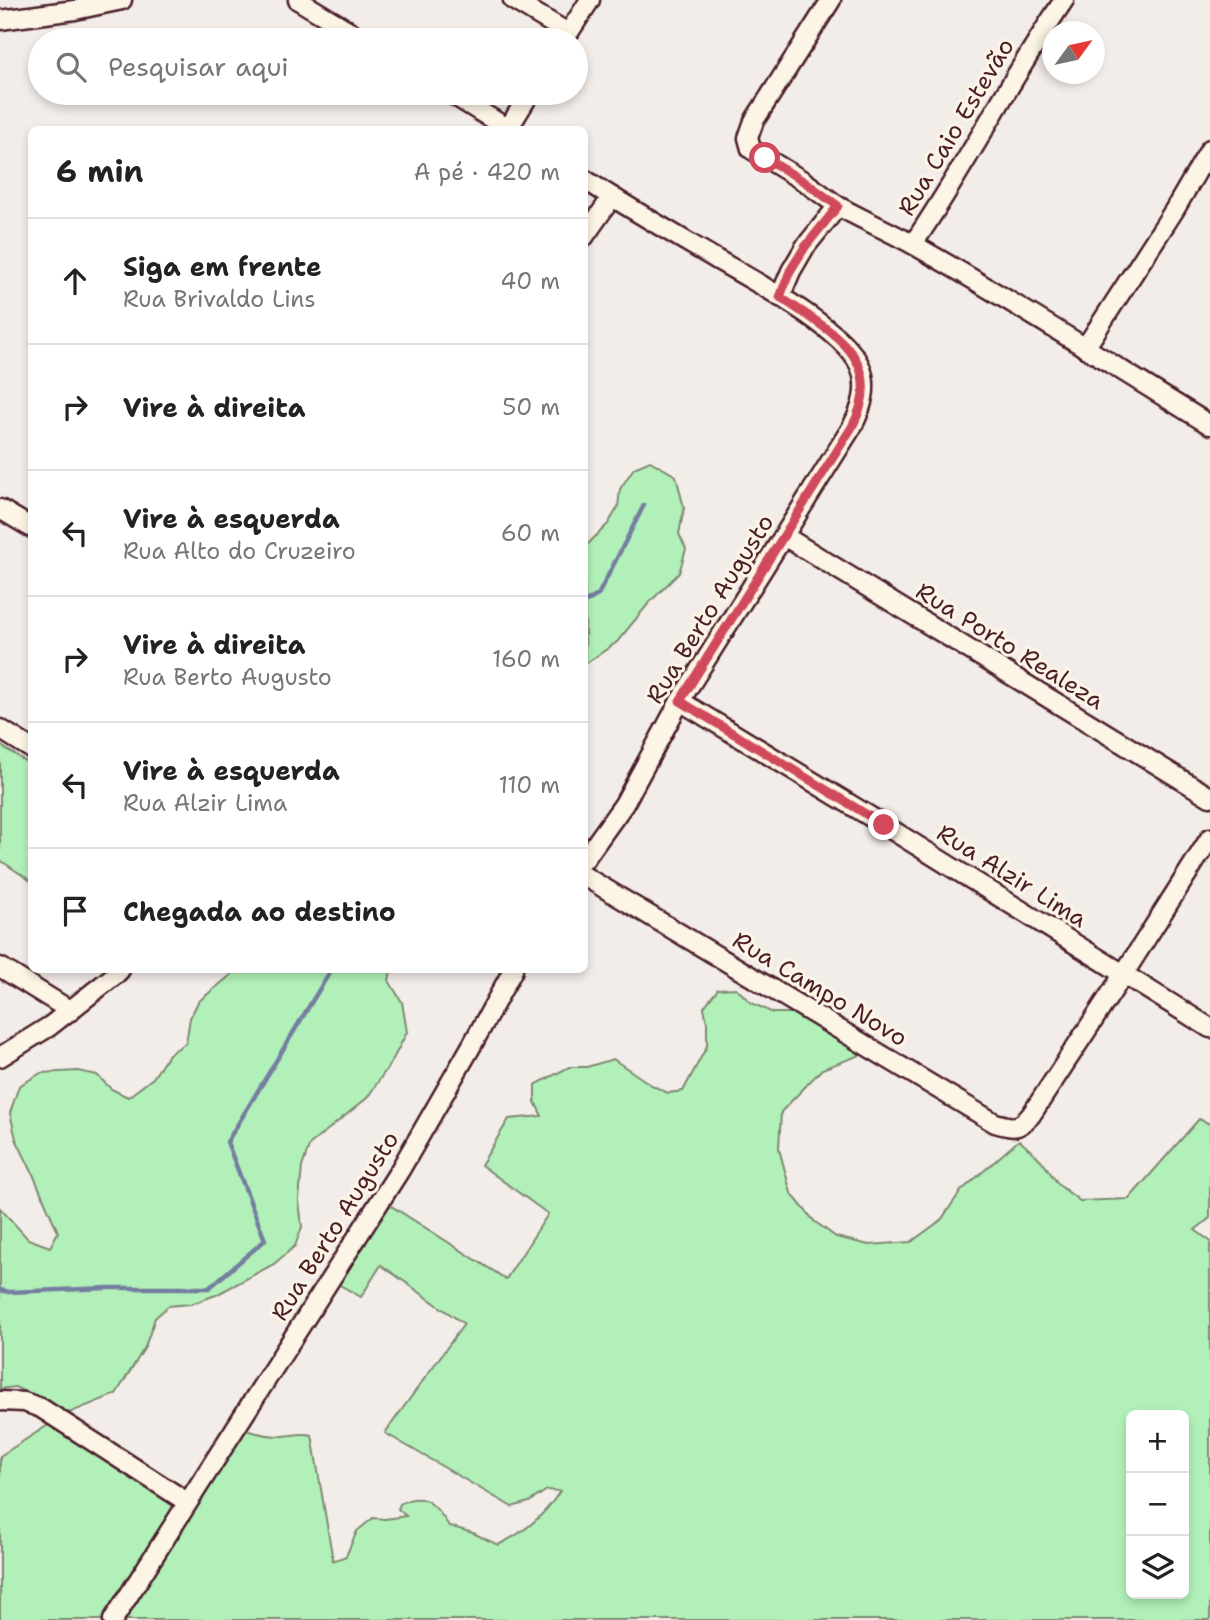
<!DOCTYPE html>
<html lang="pt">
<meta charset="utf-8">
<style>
body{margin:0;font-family:"Shantell Sans",sans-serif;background:#f2f2f2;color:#222}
.controls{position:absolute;right:21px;bottom:21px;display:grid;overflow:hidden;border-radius:10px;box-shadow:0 4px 10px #0003}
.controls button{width:63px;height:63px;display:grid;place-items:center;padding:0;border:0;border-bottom:2px solid #e0e0e0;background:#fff;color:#222;font:35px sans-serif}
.compass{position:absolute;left:1042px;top:21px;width:63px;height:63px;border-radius:50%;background:#fff;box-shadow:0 4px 10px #0003;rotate:57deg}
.stop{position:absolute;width:21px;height:21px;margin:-16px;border:5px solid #d1495b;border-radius:50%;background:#fff}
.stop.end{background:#d1495b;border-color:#fff;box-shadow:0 2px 7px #0008}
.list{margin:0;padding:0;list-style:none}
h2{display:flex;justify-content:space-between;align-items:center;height:91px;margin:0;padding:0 28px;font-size:30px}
h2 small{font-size:23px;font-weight:400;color:#767676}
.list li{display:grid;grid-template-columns:46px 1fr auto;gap:21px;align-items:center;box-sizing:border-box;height:126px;padding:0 28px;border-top:2px solid #e0e0e0}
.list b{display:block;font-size:26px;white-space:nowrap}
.list p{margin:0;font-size:23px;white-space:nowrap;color:#767676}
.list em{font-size:23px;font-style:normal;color:#767676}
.icon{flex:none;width:38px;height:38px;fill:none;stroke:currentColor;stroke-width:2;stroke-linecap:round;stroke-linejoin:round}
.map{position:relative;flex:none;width:1210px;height:1620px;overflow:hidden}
.search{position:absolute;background:#fff;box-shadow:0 4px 10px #0003;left:28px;top:28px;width:560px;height:77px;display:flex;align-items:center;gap:18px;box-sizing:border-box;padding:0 24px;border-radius:38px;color:#767676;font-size:26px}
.panel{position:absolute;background:#fff;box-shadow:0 4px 10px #0003;left:28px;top:126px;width:560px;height:847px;border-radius:10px}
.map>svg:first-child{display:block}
.green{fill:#b1f1b9;stroke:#7e8872;stroke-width:2;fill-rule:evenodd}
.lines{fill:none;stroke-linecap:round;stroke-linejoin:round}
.stream{stroke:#767e9f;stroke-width:4.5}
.street-casing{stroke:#4a1f2b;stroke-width:23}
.street{stroke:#fcf5e5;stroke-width:18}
.route{stroke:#d1495b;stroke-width:9}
.labels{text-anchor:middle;stroke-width:6;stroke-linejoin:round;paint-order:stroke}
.street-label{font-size:24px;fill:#4a1f2b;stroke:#fcf5e5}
</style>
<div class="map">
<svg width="1210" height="1620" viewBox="0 0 1210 1620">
<rect width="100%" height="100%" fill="#f3ede9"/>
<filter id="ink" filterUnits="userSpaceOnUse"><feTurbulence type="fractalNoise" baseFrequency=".0143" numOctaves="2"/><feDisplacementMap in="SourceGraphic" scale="14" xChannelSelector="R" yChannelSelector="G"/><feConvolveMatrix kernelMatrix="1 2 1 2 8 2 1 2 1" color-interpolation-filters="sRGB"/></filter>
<g filter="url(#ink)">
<g class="green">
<path d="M 650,461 L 676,476 L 684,508 L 679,534 L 686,549 L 679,573 L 649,603 L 617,642 L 585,664 L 585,547 L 608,524 L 618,507 L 620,489 L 634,468 Z"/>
<path d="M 0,745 L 31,765 L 31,881 L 0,860 Z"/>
<path d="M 235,970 L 391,970 L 389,981 L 402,1002 L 407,1032 L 392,1061 L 367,1098 L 310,1144 L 302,1167 L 299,1200 L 302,1227 L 295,1246 L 274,1264 L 216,1295 L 191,1304 L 168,1306 L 155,1318 L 145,1347 L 116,1394 L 69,1413 L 15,1387 L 0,1389 L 0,1208 L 28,1239 L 50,1247 L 58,1232 L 33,1174 L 16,1139 L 10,1113 L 19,1086 L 41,1073 L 78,1071 L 97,1075 L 111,1089 L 128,1097 L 153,1078 L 169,1054 L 186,1043 L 190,1018 L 198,1002 L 231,975 Z"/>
<path d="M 736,988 L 750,1002 L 773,1013 L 797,1013 L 863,1054 L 822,1069 L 781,1112 L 779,1149 L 791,1193 L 814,1221 L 836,1237 L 869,1245 L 911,1242 L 941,1220 L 961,1191 L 1019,1140 L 1041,1160 L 1059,1185 L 1080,1201 L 1129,1199 L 1199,1119 L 1210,1124 L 1210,1218 L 1195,1230 L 1210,1241 L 1210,1620 L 0,1620 L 0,1456 L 50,1424 L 178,1504 L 241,1429 C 254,1432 268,1437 282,1436 C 294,1436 299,1432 312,1435 L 333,1561 L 346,1556 L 357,1531 L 373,1518 L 385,1519 L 406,1516 L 398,1509 L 400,1504 C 425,1490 436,1506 449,1526 L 473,1533 L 498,1545 C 525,1532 544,1516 560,1491 L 547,1490 L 529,1502 L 512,1507 L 385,1433 L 464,1324 L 381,1265 L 361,1297 L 338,1284 L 388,1204 L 506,1279 L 548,1214 L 481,1165 L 509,1119 L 542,1116 L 535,1102 L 535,1085 L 569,1067 L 587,1067 L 613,1059 L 653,1086 L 668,1093 L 683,1091 L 707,1046 L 707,1023 L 704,1007 L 718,989 ZM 1131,1415 L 1184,1415 L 1184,1594 L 1131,1594 Z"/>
</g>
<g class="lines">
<g class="stream">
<path d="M 584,603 L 598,595 L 644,505"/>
<path d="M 0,1290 L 9,1292 L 108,1288 L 209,1288 L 265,1240 L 227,1142 L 331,970"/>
</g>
<defs>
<g id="street">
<path d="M 298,0 L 364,40"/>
<path d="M 513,0 L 568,33"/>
<path d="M 831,0 L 754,121 L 748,138 L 751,149 L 805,182 L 838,206"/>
<path d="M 0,20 L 75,10 L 122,0"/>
<path d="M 564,40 L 590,0"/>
<path d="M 450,93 L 510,130"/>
<path d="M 508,129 L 530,93"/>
<path d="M 584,179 C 627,207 672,233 716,259 C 754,281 843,328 860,366 C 869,387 862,408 852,427 L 680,701 L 624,804 L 584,860"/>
<path d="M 584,237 L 612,197"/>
<path d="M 913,244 C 967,165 1010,79 1064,0"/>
<path d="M 780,297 L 791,271 L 805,247 L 838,206 C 863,220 889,231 914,245 C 1015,302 1112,365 1210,425"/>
<path d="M 1085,348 L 1175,209 L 1210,149"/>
<path d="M 0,509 L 32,528"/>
<path d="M 784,536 L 1210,797"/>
<path d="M 680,701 L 884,825 L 1210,1028"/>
<path d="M 0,729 L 32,749"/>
<path d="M 584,876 L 995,1123 C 1014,1128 1018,1130 1031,1115 L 1123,975 L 1210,838"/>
<path d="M 0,967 L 71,1011"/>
<path d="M 0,1057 L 50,1026 L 115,975 L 120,970"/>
<path d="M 0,1401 L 24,1402 L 41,1408 L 187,1502"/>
<path d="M 113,1620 L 400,1170 L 472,1045 L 513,970"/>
</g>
</defs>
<use href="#street" class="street-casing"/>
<use href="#street" class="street"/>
</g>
</g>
<g class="lines" filter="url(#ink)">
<path class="route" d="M 765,158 L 805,182 L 838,206 L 805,247 L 790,271 L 780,297 C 829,331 889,358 852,427 L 680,701 L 884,825"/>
</g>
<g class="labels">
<g class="street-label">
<text transform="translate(956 127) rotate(-59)" y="8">Rua Caio Estevão</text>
<text transform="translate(710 609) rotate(-58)" y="8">Rua Berto Augusto</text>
<text transform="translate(1010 646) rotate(32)" y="8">Rua Porto Realeza</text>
<text transform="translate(1012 876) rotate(32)" y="8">Rua Alzir Lima</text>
<text transform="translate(820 989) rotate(31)" y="8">Rua Campo Novo</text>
<text transform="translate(335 1226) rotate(-58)" y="8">Rua Berto Augusto</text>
</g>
</g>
</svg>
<div class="controls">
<button>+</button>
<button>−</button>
<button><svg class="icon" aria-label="layers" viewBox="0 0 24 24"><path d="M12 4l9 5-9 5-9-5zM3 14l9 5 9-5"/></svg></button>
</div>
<svg class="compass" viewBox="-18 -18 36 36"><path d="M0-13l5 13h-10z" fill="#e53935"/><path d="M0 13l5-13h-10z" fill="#767676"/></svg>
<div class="stop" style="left:765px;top:158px"></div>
<div class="stop end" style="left:884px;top:825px"></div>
<div class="search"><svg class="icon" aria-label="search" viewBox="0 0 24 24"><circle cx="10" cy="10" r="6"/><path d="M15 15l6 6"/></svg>Pesquisar aqui</div>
<section class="panel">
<h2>6 min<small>A pé · 420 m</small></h2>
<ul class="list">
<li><svg class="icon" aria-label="ahead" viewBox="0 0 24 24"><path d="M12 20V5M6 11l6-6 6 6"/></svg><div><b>Siga em frente</b><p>Rua Brivaldo Lins</p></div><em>40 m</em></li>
<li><svg class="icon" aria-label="right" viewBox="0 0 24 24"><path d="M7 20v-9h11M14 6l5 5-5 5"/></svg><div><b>Vire à direita</b></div><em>50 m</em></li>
<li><svg class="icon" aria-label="left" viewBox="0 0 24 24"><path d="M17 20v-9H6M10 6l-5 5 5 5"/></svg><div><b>Vire à esquerda</b><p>Rua Alto do Cruzeiro</p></div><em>60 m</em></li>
<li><svg class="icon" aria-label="right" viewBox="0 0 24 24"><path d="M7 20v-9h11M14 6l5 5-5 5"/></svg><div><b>Vire à direita</b><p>Rua Berto Augusto</p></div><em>160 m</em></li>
<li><svg class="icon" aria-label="left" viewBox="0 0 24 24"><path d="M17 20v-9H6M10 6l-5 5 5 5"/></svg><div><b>Vire à esquerda</b><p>Rua Alzir Lima</p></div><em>110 m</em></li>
<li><svg class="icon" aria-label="arrive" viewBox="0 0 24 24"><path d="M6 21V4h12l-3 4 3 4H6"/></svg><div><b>Chegada ao destino</b></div></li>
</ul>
</section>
</div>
